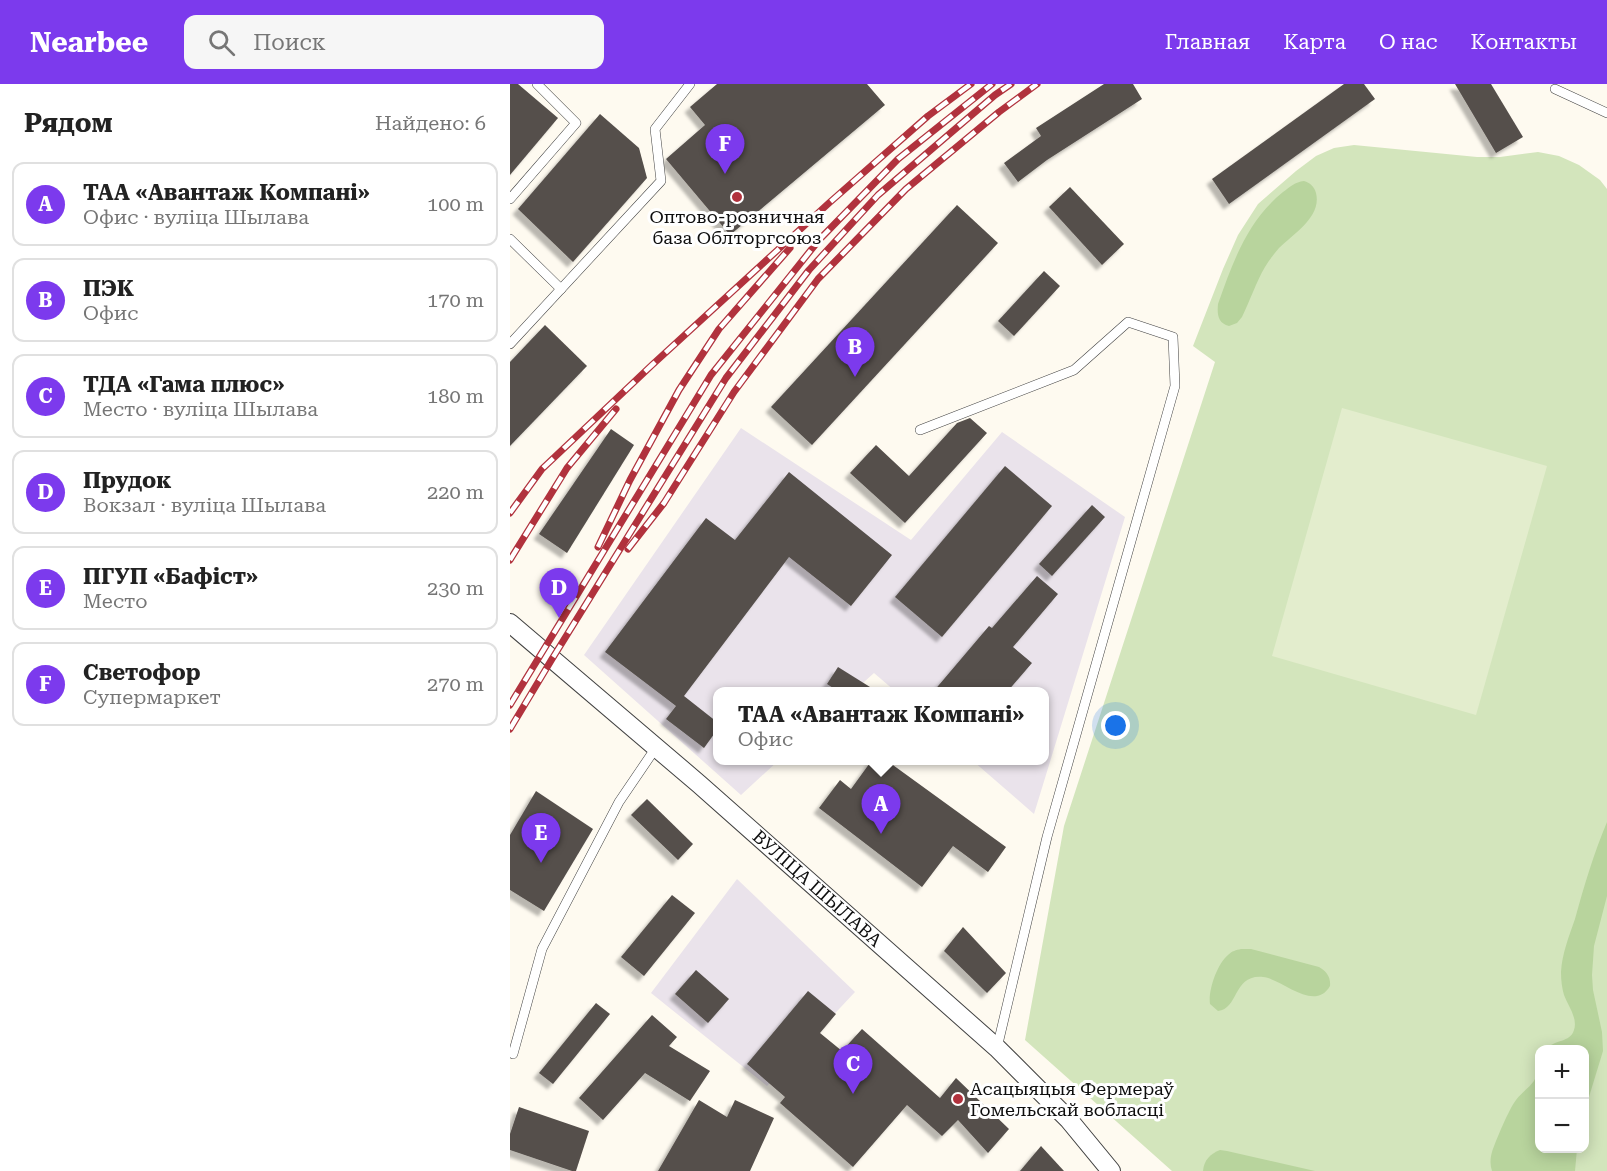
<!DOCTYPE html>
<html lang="ru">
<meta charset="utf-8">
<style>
body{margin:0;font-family:"Roboto Serif",serif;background:#f6f6f6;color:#222}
.controls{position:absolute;right:18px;bottom:18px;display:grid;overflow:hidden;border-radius:12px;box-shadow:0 3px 15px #0003}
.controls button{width:54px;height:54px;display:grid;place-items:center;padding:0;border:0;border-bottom:2px solid #e0e0e0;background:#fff;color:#222;font:30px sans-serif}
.you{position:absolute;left:606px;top:642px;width:21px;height:21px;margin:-15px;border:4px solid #fff;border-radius:50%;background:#1a73e8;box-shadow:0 0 0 9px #1a73e833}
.badge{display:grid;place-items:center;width:39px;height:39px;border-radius:50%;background:#7c3aed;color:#fff;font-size:20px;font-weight:700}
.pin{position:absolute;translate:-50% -50px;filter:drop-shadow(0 2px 3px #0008)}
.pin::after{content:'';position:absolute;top:32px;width:21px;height:18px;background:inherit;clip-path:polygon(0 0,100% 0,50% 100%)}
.popup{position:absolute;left:203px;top:603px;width:336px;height:78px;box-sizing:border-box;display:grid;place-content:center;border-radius:12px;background:#fff;filter:drop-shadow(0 2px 4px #0005);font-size:20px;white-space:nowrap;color:#767676}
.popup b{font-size:22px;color:#222}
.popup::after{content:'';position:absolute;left:50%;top:100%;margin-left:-12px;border:12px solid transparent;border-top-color:#fff}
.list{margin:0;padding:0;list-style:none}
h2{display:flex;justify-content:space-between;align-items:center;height:78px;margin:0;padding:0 24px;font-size:26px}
h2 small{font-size:20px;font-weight:400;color:#767676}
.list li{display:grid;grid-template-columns:39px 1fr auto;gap:18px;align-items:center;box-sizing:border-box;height:84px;margin:0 12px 12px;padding:0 12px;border:2px solid #e0e0e0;border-radius:12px}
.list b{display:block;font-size:22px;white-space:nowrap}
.list p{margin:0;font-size:20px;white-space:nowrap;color:#767676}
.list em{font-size:20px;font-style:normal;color:#767676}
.icon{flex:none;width:33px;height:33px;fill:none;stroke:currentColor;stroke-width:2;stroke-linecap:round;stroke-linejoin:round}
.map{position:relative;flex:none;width:1097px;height:1087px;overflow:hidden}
header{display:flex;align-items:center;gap:36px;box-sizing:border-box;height:84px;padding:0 30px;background:#7c3aed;color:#fff}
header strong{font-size:28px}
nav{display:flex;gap:33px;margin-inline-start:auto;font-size:21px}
.search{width:420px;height:54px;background:#f6f6f6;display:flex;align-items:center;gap:15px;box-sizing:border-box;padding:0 21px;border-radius:12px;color:#767676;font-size:22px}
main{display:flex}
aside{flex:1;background:#fff}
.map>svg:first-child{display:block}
.industrial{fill:#eae3eb}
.green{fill:#d3e5bc;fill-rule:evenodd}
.forest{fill:#b8d49d}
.pitch{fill:#e3edcd}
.building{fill:#554f4b;filter:url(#shadow)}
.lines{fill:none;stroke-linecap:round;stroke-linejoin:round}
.lane-casing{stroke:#414141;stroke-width:10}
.street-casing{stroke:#414141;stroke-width:20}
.lane{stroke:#fff;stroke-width:9}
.street{stroke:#fff;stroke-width:18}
.rail-casing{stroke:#b1323d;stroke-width:7}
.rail{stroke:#fff;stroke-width:4.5;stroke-dasharray:14;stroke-linecap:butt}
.poi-dot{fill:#b1323d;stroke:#fff;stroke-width:2}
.labels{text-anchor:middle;stroke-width:6;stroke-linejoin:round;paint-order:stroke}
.poi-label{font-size:18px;fill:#0e0e0e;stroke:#fff}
.street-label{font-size:18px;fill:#0e0e0e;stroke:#fff}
</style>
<header>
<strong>Nearbee</strong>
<div class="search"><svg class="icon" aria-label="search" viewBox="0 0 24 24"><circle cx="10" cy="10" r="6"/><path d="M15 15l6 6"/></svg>Поиск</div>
<nav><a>Главная</a><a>Карта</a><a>О нас</a><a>Контакты</a></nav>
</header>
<main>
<aside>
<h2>Рядом<small>Найдено: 6</small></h2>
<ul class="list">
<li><span class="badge">A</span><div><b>ТАА «Авантаж Компані»</b><p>Офис · вуліца Шылава</p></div><em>100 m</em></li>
<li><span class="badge">B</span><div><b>ПЭК</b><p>Офис</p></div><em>170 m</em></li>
<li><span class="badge">C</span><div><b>ТДА «Гама плюс»</b><p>Место · вуліца Шылава</p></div><em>180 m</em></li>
<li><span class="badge">D</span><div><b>Прудок</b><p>Вокзал · вуліца Шылава</p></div><em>220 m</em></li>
<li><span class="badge">E</span><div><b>ПГУП «Бафіст»</b><p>Место</p></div><em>230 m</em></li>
<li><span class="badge">F</span><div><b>Светофор</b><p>Супермаркет</p></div><em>270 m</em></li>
</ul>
</aside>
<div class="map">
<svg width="1097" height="1087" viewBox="0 0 1097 1087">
<defs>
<filter id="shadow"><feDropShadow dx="-5.5" dy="5.5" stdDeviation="1.5" flood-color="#0004"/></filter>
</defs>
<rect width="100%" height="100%" fill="#fefaf0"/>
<g class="industrial">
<path d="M 231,344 L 401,456 L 492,348 L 615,433 L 524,730 L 463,677 L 534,676 L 534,608 L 385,607 L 364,589 L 344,607 L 208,608 L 208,676 L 268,677 L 231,711 L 74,571 Z"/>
<path d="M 227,795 L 345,908 L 257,1002 L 141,909 Z"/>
</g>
<path class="green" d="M 844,61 L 967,73 L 990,73 L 1028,68 L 1049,72 L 1069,81 L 1090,96 L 1097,105 L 1097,1087 L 662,1087 L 515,956 L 554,742 L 705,278 L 683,262 L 713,185 L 728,151 L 748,120 L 786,87 L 806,72 L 824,64 ZM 1030,966 L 1074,966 L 1074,1064 L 1030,1064 Z"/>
<g class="forest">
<path d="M 794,97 C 800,99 804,102 806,109 C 812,133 783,150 769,164 C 764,170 759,176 755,183 C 746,198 740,217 732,233 L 727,239 L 719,242 C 708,239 707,231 708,220 C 723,178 737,137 773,108 C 780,103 785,98 794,97 Z"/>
<path d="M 1097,738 L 1097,812 L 1084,862 L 1082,891 L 1083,906 L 1092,948 L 1093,967 L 1075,1026 L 1074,966 L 1036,965 C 1045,955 1060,959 1064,946 C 1068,934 1058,922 1054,911 C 1052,904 1051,897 1051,888 C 1052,870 1059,852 1065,835 C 1074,802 1084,769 1097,738 Z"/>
<path d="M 731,865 L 741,865 L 809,883 C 816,887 821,893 820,902 C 804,929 773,895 753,893 C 723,890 729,925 708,927 L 700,920 C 698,907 707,880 718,871 C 722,867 726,866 731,865 Z"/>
<path d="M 1029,981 L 1030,1064 L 1067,1065 L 1065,1087 L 982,1087 C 980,1081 980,1075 982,1068 C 986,1056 999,1025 1006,1016 C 1017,1002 1027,1001 1029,981 Z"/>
<path d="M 710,1066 L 717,1067 L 805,1087 L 693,1087 C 694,1076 700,1070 710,1066 Z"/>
</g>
<path class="pitch" d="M 832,324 L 1037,382 L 966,631 L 762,572 Z"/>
<g class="building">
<path d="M 0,0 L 8,0 L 48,34 L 0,91 Z"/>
<path d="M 207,0 L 357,0 L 375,21 L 220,151 L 156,75 L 195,41 L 180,23 Z"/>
<path d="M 594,0 L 623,0 L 632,15 L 537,76 L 508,98 L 494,79 L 531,52 L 526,44 Z"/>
<path d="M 834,0 L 854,0 L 865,15 L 719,120 L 702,95 Z"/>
<path d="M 945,0 L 981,0 L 1013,53 L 986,69 Z"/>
<path d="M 90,30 L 129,64 L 137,94 L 63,178 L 8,125 Z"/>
<path d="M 560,103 L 614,160 L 592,181 L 539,123 Z"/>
<path d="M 447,121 L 488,159 L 302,361 L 261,323 Z"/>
<path d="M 534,187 L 550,202 L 504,252 L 488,237 Z"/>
<path d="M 35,241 L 77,282 L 0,362 L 0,278 Z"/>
<path d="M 460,334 L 477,349 L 395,439 L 340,389 L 366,361 L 399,392 L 447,339 Z"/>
<path d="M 101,345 L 124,361 L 57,469 L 29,450 Z"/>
<path d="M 495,382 L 542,422 L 432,553 L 385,513 Z"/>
<path d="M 279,388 L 382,471 L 341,522 L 279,473 L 174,612 L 207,638 L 207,646 L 194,664 L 156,635 L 166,622 L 95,568 L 196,434 L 225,456 Z"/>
<path d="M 582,421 L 595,433 L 542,492 L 529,480 Z"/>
<path d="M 527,492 L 548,510 L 503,563 L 522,579 L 497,608 L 423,608 L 479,542 L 482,544 Z"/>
<path d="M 328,583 L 368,608 L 329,608 L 317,600 Z"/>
<path d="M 362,676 L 376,676 L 496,763 L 478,788 L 443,762 L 412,803 L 309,724 L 330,696 L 341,705 Z"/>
<path d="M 26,707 L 83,745 L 34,827 L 0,806 L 0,751 Z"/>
<path d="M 137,715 L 183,760 L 168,776 L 121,731 Z"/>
<path d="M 162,811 L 185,829 L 134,892 L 111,873 Z"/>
<path d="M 453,843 L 496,889 L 477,909 L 434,867 Z"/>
<path d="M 186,886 L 219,915 L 198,939 L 165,910 Z"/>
<path d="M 298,907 L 326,930 L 310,949 L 332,967 L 352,945 L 430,1014 L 446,994 L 499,1045 L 478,1069 L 448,1036 L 432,1052 L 397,1021 L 343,1083 L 270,1019 L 275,1013 L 237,980 Z"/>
<path d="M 86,919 L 100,930 L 43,1000 L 29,989 Z"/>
<path d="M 142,931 L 167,953 L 159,962 L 200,987 L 180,1017 L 135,989 L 93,1036 L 69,1014 Z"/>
<path d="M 189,1016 L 217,1033 L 225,1016 L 264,1034 L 240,1087 L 148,1087 Z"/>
<path d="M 9,1023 L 79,1047 L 66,1087 L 62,1087 L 0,1066 L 0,1050 Z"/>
<path d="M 531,1062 L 554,1087 L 510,1087 Z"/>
</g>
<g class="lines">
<defs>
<g id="lane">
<path d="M 1045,5 L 1097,29"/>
<path d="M 0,115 L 66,39 L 27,0"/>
<path d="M 0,155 L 51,205"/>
<path d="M 0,260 L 151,97 L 145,45 L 180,0"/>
<path d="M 410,346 L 564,286 L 618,238 L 663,253 L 665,302 L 537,753 L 487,964"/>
<path d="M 3,970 L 32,865 L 109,718 L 145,665"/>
</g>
<g id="street">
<path id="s1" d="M 0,539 L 189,700 L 487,964 L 559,1036 L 601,1087"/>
</g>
</defs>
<use href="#lane" class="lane-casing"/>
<use href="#street" class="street-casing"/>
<use href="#lane" class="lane"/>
<use href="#street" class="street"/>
<defs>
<g id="rail">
<path d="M 0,429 L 32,385 L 142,281 L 319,119 L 418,32 L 461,0"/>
<path d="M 88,463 L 120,396 L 169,306 L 209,245 L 280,164"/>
<path d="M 118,465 L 154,419 L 224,308 L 308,195 L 396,105 L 489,28 L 527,0"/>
<path d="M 0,476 L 57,384 L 106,325"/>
<path d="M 0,621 L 201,291 L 309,156 L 388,75 L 482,0"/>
<path d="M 0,645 L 42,575 L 216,294 L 299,186 L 368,111 L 485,11 L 501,0"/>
</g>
</defs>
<use href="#rail" class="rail-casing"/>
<use href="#rail" class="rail"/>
</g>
<g class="poi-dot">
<circle cx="227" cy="113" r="6"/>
<circle cx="448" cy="1015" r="6"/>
</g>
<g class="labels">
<g class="poi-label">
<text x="227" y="139">Оптово-розничная<tspan x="227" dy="21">база Облторгсоюз</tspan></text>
<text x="460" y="1011" text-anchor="start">Асацыяцыя Фермераў<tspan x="460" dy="21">Гомельскай вобласці</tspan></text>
</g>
<g class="street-label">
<text dy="6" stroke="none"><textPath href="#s1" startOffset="406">ВУЛІЦА ШЫЛАВА</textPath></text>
</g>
</g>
</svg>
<div class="controls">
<button>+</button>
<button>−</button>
</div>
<div class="you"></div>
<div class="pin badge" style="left:371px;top:750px">A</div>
<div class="popup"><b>ТАА «Авантаж Компані»</b>Офис</div>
<div class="pin badge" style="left:345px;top:293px">B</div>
<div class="pin badge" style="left:343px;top:1010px">C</div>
<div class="pin badge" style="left:49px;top:534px">D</div>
<div class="pin badge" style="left:31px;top:779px">E</div>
<div class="pin badge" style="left:215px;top:90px">F</div>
</div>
</main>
